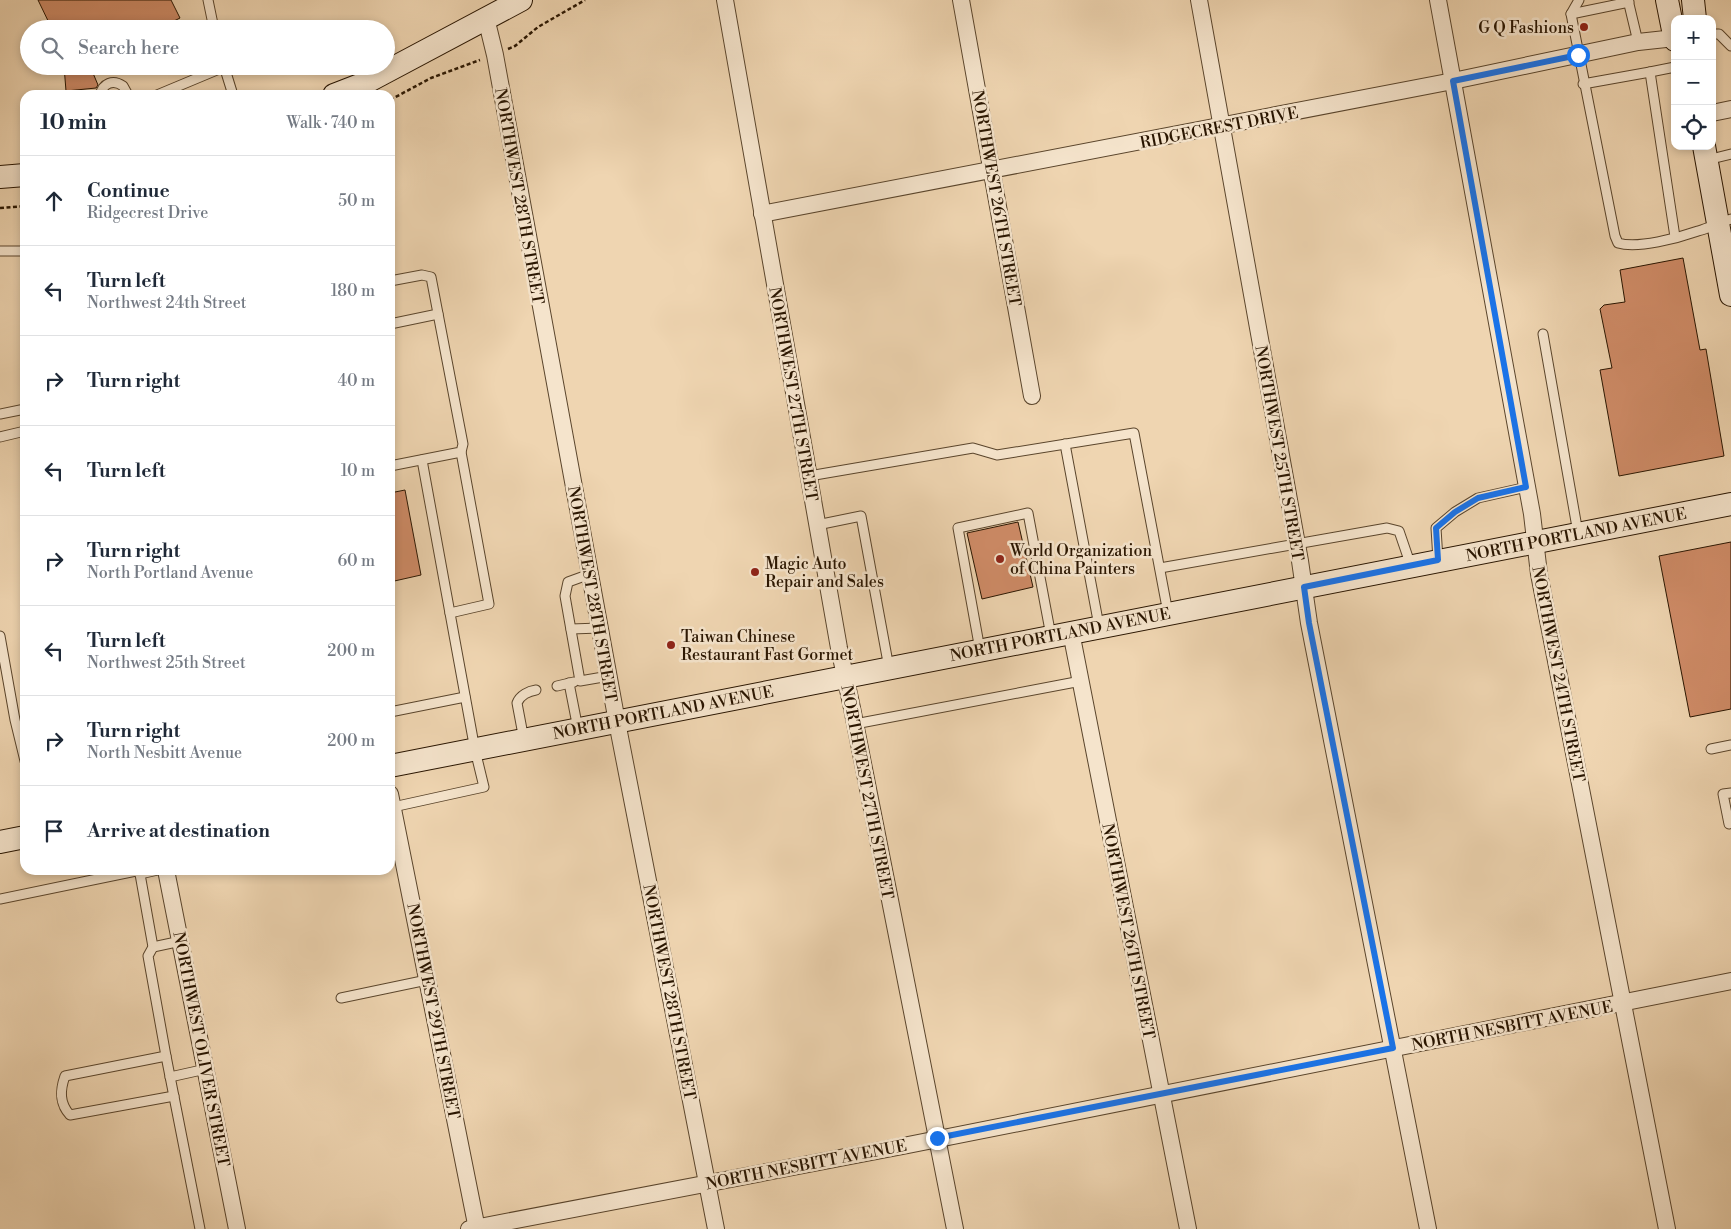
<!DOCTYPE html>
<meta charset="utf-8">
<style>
body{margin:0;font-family:"Libre Bodoni",serif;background:#f2f2f3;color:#1f2937}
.controls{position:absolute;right:15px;top:15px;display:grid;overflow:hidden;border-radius:10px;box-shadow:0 2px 8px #0003}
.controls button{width:45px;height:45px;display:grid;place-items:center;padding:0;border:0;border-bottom:1px solid #e0e1e3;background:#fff;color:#1f2937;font:25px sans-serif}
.stop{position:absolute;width:15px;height:15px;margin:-11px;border:4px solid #1a73e8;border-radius:50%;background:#fff}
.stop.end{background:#1a73e8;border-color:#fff;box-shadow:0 1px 5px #0008}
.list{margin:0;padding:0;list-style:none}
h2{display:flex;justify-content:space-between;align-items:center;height:65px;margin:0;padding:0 20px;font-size:21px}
h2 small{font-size:16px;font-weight:400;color:#747a83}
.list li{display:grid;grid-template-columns:32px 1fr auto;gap:15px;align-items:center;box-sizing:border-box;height:90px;padding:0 20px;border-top:1px solid #e0e1e3}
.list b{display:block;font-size:19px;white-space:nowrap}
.list p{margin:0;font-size:16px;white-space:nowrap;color:#747a83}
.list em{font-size:16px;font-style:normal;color:#747a83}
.icon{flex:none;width:28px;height:28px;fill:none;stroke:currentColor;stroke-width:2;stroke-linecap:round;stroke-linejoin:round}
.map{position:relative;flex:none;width:1731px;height:1229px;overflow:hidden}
.search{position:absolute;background:#fff;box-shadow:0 2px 8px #0003;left:20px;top:20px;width:375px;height:55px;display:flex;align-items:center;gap:12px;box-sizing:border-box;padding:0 18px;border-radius:28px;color:#747a83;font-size:19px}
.panel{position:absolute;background:#fff;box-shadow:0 2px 8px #0003;left:20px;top:90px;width:375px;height:785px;border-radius:15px}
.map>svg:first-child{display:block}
.building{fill:#d08c68;stroke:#291500}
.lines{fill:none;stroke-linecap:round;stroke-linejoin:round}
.lane-casing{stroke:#5a452c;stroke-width:11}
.street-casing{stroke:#5a452c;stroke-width:18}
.secondary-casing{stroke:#291500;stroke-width:24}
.path{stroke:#291500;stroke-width:2.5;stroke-dasharray:4 2.5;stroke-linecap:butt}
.lane{stroke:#f5e4cc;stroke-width:9}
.street{stroke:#f5e4cc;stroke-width:16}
.secondary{stroke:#f5e4cc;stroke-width:22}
.route{stroke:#1a73e8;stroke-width:6}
.poi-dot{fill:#8f2418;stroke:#f5e4cc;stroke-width:2}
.labels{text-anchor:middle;stroke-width:5;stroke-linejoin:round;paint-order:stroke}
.poi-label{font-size:16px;fill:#291500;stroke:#f5e4cc;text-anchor:start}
.street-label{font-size:16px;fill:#291500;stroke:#f5e4cc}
</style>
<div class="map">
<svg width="1731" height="1229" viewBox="0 0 1731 1229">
<rect width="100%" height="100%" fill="#efd5b1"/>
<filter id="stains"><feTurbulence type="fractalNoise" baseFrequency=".004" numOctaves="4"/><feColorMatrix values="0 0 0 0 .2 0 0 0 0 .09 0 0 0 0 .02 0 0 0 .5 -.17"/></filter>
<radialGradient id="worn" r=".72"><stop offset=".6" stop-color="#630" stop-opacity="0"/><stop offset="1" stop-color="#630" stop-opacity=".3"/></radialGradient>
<g class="building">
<path d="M 38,0 L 171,0 L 180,18 L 168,24 L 170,29 L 52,29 Z"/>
<path d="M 64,66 L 90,66 L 98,85 L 96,88 L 66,91 Z"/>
<path d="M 1683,258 L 1700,350 L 1706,349 L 1724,456 L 1619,476 L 1600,370 L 1612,368 L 1600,309 L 1604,305 L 1625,302 L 1620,270 Z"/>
<path d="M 405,490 L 421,575 L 390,582 L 390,493 Z"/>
<path d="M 1018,522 L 1033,587 L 982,599 L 967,533 Z"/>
<path d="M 1731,542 L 1731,709 L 1690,717 L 1659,556 Z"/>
</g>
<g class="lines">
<defs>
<g id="lane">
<path d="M 208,0 L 214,29"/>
<path d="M 1579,0 L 1571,14 L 1615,236 L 1618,243 C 1638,249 1678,238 1698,231 C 1710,228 1719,222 1731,219"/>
<path d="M 1628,0 L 1638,42"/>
<path d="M 1571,14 L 1629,2"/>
<path d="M 1712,34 L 1719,34 L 1731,46"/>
<path d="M 224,66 L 233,95"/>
<path d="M 1583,84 L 1650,72"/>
<path d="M 100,95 C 103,83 113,79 123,86 L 128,95"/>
<path d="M 157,95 L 224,67"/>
<path d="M 1707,160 L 1731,154"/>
<path d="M 1675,237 L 1650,72 L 1675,67"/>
<path d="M 0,251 L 25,251"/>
<path d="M 390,281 L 422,275 L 431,277 L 463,444 L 461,452 L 390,466"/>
<path d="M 390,324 L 438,314"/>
<path d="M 1543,334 L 1578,533"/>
<path d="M 0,414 L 25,409"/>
<path d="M 0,437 L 25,431"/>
<path d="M 1065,444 L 1099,626"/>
<path d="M 809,476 L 973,448 L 997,455 L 1134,433 L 1168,613"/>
<path d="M 817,525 L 861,516 L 889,668"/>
<path d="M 1438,560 L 1436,528 L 1455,512 L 1478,498 L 1527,487"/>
<path d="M 1160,568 L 1387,528 L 1399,531 L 1411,566"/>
<path d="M 590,574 L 568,582 L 565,596 L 580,681 L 609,676"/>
<path d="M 450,613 L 489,604 L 461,452"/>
<path d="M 571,629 L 600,628"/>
<path d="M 0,636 L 15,720 L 25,761"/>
<path d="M 980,650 L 958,528 L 1028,513 L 1051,636"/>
<path d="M 569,683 L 578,729"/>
<path d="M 557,686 L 574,682"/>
<path d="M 390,712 L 465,697"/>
<path d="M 855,724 L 1081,681"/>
<path d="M 524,740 L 517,703 C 520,695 529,691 536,690"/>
<path d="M 1711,749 L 1731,745"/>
<path d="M 1731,793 L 1723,794 L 1729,824 L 1731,823"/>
<path d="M 393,807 L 484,787 L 475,750 L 422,460"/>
<path d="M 140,874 L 158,870"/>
<path d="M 0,899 L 136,871 L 140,874 L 153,947 L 148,956 L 166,1056 L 200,1229"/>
<path d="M 153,947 L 181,941"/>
<path d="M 341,998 L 427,980"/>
<path d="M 166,1056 L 65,1076 C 60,1090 59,1103 70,1115 L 174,1096"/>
<path d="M 170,1077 L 206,1069"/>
</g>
<g id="street">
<path d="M 725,0 L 839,648 L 852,708 L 955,1229"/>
<path d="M 961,0 L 1032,396"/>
<path d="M 1199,0 L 1300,561 L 1309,623 L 1428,1229"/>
<path d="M 1438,0 L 1532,514 L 1539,574 L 1667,1229"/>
<path d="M 486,18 L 495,55 L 617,722 L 716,1229"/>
<path d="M 1712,113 L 1731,109"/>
<path d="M 762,214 L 1453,81 L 1638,42 L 1675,38"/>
<path d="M 1071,632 L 1188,1229"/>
<path d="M 390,794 L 477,1229"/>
<path d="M 166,870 L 237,1229"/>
<path d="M 469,1229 L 908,1145 L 1731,981"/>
</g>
<g id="secondary">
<path d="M 1667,0 L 1675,40"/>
<path d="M 1693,0 L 1695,19"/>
<path d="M 334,95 L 365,83 L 521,0"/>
<path d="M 1704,146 L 1731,295"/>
<path d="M 0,177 L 25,175"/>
<path d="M 390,766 L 1731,504"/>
<path d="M 0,842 L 25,837"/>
</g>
</defs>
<use href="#lane" class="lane-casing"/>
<use href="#street" class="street-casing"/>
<use href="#secondary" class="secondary-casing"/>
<g class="path">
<path d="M 508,49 L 515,46 L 538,27 L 585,0"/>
<path d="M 390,100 L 431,78 L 480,60"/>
<path d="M 0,208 L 25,206"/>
</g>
<use href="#lane" class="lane"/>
<use href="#street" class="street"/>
<use href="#secondary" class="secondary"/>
</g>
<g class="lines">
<path class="route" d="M 937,1138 L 1393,1048 L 1309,623 L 1304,587 L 1438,560 L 1436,528 L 1455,512 L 1478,498 L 1526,487 L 1453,81 L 1578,55"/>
</g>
<g class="poi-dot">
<circle cx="1584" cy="27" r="5"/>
<circle cx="1000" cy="559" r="5"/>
<circle cx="755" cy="572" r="5"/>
<circle cx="671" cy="645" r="5"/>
</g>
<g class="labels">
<g class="poi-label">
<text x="1574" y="33" text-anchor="end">G Q Fashions</text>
<text x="1010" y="556">World Organization<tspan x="1010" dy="18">of China Painters</tspan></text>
<text x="765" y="569">Magic Auto<tspan x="765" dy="18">Repair and Sales</tspan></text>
<text x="681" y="642">Taiwan Chinese<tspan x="681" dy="18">Restaurant Fast Gormet</tspan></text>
</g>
<g class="street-label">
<text transform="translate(1219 127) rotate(-11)" y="6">RIDGECREST DRIVE</text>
<text transform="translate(520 196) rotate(80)" y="6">NORTHWEST 28TH STREET</text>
<text transform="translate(997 198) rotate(80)" y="6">NORTHWEST 26TH STREET</text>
<text transform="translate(794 394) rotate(80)" y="6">NORTHWEST 27TH STREET</text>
<text transform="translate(1280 453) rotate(80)" y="6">NORTHWEST 25TH STREET</text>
<text transform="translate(1576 534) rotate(-11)" y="6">NORTH PORTLAND AVENUE</text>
<text transform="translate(593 594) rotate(80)" y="6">NORTHWEST 28TH STREET</text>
<text transform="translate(1060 634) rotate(-11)" y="6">NORTH PORTLAND AVENUE</text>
<text transform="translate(1559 674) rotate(79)" y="6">NORTHWEST 24TH STREET</text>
<text transform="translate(663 712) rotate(-11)" y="6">NORTH PORTLAND AVENUE</text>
<text transform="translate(868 792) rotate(79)" y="6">NORTHWEST 27TH STREET</text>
<text transform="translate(1129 931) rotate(79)" y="6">NORTHWEST 26TH STREET</text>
<text transform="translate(670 992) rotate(79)" y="6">NORTHWEST 28TH STREET</text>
<text transform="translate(434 1011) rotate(79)" y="6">NORTHWEST 29TH STREET</text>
<text transform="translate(1512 1025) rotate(-11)" y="6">NORTH NESBITT AVENUE</text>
<text transform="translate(202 1049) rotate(79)" y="6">NORTHWEST OLIVER STREET</text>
<text transform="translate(806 1164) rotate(-11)" y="6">NORTH NESBITT AVENUE</text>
</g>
</g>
<rect width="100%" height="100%" filter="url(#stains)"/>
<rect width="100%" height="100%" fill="url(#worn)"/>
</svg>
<div class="controls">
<button>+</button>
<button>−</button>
<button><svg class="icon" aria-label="locate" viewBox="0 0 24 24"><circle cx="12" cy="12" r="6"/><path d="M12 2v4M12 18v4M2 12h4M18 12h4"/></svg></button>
</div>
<div class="stop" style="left:1578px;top:55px"></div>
<div class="stop end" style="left:937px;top:1138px"></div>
<div class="search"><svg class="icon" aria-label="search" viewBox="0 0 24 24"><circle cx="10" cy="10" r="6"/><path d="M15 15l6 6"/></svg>Search here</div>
<section class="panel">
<h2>10 min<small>Walk · 740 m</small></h2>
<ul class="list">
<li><svg class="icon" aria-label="ahead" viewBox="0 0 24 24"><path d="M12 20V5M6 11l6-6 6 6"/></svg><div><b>Continue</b><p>Ridgecrest Drive</p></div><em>50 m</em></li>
<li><svg class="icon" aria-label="left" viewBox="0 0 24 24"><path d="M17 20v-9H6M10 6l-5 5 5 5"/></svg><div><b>Turn left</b><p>Northwest 24th Street</p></div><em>180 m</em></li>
<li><svg class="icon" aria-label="right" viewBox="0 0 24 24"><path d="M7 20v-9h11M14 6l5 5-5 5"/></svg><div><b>Turn right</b></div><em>40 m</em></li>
<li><svg class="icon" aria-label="left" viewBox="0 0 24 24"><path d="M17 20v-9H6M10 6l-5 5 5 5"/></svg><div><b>Turn left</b></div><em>10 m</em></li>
<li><svg class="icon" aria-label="right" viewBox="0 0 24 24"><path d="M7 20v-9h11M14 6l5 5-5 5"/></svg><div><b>Turn right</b><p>North Portland Avenue</p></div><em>60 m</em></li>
<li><svg class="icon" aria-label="left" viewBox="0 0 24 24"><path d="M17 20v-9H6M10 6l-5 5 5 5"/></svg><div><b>Turn left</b><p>Northwest 25th Street</p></div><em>200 m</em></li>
<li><svg class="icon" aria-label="right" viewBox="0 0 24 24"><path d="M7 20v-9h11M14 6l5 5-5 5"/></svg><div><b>Turn right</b><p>North Nesbitt Avenue</p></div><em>200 m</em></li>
<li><svg class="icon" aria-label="arrive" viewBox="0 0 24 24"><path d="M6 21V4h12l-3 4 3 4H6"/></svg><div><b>Arrive at destination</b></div></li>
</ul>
</section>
</div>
